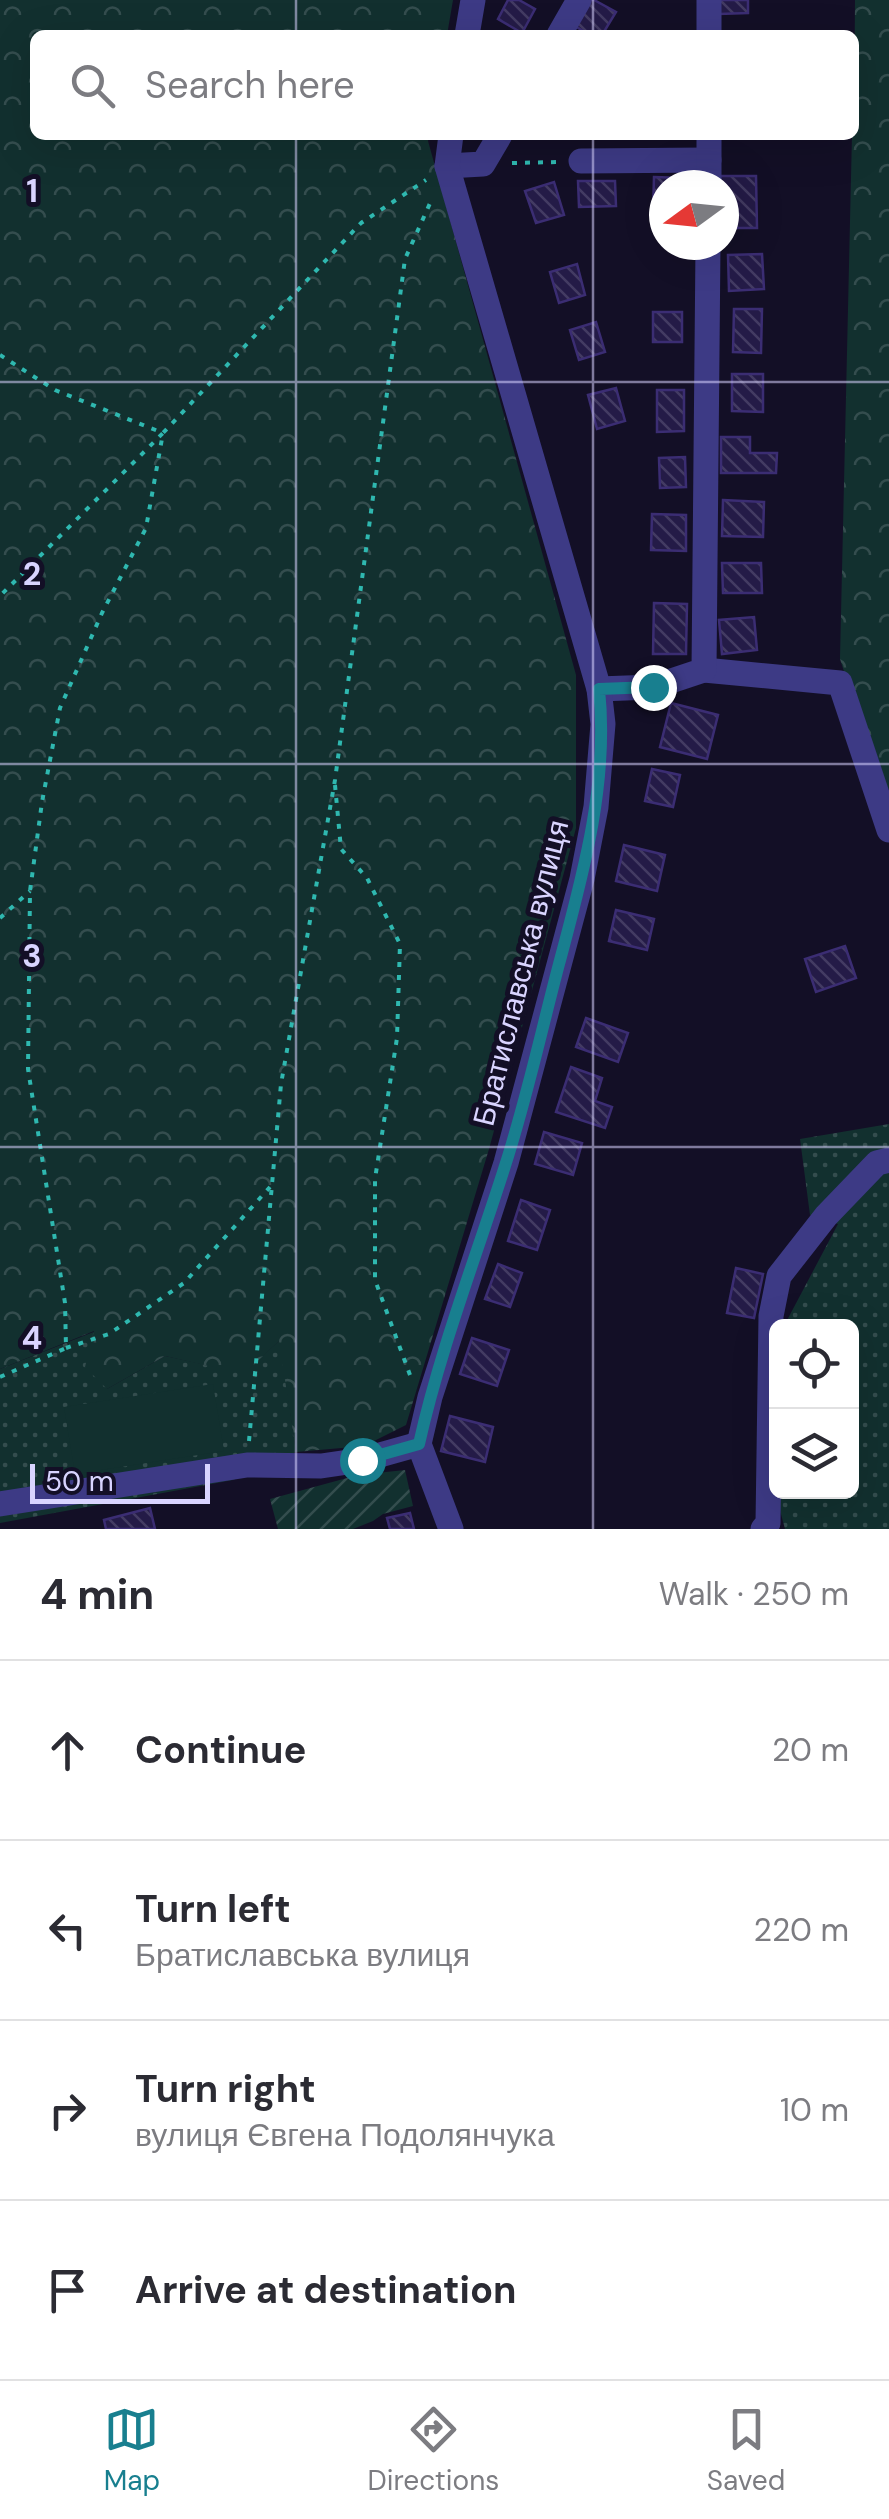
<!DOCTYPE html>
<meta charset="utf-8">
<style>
body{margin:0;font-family:"DM Sans",sans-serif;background:#f7f7f7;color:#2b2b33}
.controls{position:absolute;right:30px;bottom:30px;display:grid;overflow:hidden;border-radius:15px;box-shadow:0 10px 40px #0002}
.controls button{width:90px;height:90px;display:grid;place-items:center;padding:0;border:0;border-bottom:2px solid #e1e1e2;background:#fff;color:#2b2b33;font:50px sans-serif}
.compass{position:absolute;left:649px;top:170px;width:90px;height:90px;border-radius:50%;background:#fff;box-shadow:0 10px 40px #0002;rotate:255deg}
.scale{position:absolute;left:30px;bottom:25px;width:180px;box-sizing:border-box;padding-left:10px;border:5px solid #d9d4ff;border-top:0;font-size:28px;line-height:35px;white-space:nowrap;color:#d9d4ff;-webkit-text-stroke:8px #130f26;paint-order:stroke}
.stop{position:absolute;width:30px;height:30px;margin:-22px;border:8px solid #187f8f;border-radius:50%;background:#fff}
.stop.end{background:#187f8f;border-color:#fff;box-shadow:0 2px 10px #0008}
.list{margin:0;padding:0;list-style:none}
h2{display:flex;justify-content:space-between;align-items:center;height:130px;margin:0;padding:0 40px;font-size:42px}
h2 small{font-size:32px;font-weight:400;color:#7c7c81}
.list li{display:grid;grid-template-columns:65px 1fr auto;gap:30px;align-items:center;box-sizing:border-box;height:180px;padding:0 40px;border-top:2px solid #e1e1e2}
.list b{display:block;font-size:38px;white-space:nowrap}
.list p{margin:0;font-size:32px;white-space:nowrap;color:#7c7c81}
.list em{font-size:32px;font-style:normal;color:#7c7c81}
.icon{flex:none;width:55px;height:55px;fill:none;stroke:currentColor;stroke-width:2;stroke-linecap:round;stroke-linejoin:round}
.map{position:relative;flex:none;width:889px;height:1529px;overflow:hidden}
.search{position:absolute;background:#fff;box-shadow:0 10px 40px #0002;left:30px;right:30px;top:30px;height:110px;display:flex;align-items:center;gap:25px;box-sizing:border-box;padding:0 35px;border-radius:15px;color:#7c7c81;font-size:38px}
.sheet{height:850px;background:#fff}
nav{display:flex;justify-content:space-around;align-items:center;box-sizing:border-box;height:140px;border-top:2px solid #e1e1e2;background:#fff;font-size:28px;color:#7c7c81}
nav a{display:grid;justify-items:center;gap:5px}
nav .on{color:#187f8f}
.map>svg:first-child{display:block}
.grass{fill:url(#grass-dots)}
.forest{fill:url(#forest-crowns)}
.garden{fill:url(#garden-furrows)}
.pitch{fill:#12302f}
.building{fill:url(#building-back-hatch);stroke:#3b2d73;stroke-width:2.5}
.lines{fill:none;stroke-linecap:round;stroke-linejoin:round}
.path{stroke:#2fb8b0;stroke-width:4;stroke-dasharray:5 8;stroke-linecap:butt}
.minor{stroke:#3d3a85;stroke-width:25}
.route{stroke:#187f8f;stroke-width:12}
.grid{fill:none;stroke:#d9d4ff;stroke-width:2.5;stroke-opacity:0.55}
.labels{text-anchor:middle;stroke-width:10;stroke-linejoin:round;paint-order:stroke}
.street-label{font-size:30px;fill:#d9d4ff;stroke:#130f26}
.grid-label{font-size:32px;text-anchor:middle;font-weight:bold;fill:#d9d4ff;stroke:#130f26;stroke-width:10;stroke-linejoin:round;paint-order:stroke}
</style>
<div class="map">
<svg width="889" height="1529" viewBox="0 0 889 1529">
<defs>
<pattern id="grass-dots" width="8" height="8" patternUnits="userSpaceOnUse" patternTransform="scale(2.5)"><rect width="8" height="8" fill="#12302f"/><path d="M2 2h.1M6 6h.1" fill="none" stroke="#344d4e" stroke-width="1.8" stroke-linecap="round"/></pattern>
<pattern id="forest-crowns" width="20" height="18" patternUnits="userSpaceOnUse" patternTransform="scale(2.5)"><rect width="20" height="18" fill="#12302f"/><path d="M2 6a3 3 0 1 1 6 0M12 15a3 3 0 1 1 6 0" fill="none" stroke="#344d4e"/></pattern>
<pattern id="garden-furrows" width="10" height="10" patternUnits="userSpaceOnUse" patternTransform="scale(2.5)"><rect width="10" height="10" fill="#12302f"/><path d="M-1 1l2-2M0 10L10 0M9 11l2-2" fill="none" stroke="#344d4e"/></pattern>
<pattern id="building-back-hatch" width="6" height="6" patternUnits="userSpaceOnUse" patternTransform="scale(2.5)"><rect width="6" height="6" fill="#241b47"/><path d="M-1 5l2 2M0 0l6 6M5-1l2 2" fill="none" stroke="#433b63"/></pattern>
</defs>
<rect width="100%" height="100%" fill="#130f26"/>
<g class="grass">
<path d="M 889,1124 L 889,1529 L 785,1529 L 778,1503 L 778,1492 L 852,1492 L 852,1326 L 784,1326 L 838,1224 L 810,1215 L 800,1139 Z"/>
<path d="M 96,1331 L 107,1389 L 165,1356 L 244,1373 L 280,1340 L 296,1452 L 233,1480 L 0,1523 L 0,1369 Z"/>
</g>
<g class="forest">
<path d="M 0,0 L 453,0 L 447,35 L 35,35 L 35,135 L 429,135 L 428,141 L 576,675 L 576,828 L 489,1149 L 406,1425 L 364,1446 L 296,1452 L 279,1341 L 244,1374 L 165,1356 L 107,1389 L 85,1367 L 94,1331 L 0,1369 Z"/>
<path d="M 855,0 L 889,0 L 889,790 L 871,756 L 840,659 L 852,135 L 854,135 Z"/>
</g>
<path class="garden" d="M 405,1470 L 413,1506 L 383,1514 L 373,1521 L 353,1529 L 278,1529 L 270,1499 L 358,1475 Z"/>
<path class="pitch" d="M 213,1384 L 224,1451 L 75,1474 L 64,1407 Z"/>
<g class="building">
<path d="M 508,0 L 519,0 L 535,9 L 522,33 L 498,19 Z"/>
<path d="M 590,0 L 594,0 L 616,12 L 602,35 L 590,35 L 575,26 Z"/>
<path d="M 719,0 L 748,0 L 748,13 L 719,14 Z"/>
<path d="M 720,176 L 756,176 L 757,228 L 724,228 L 724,185 L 720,185 Z"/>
<path d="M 654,177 L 683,178 L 683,185 L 664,185 L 664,212 L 653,212 Z"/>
<path d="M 578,181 L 615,181 L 616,206 L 579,207 Z"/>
<path d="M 554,182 L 564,215 L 536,223 L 525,191 Z"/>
<path d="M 762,254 L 764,289 L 729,291 L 728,255 Z"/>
<path d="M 577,264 L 585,295 L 559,303 L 550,272 Z"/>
<path d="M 734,309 L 762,309 L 761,353 L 733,352 Z"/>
<rect x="653" y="312" width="29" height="30"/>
<path d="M 596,322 L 605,352 L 579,360 L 570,330 Z"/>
<path d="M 732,374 L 763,374 L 763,412 L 732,411 Z"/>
<path d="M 616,388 L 625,421 L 597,429 L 588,395 Z"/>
<path d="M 657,390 L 684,390 L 684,431 L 657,432 Z"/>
<path d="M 721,437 L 750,437 L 750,453 L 777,453 L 776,473 L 721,473 Z"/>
<path d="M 685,457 L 686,487 L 660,488 L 659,458 Z"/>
<path d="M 723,500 L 764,502 L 763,537 L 722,536 Z"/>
<path d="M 652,514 L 686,515 L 686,551 L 651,550 Z"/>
<path d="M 722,563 L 761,563 L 762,593 L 723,593 Z"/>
<path d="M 654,603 L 687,604 L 686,654 L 653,654 Z"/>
<path d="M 754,617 L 757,650 L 722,654 L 719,620 Z"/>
<path d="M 671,703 L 718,715 L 707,759 L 660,747 Z"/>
<path d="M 652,769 L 680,775 L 673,807 L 645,801 Z"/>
<path d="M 624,845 L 665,855 L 657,891 L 616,881 Z"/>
<path d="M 616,910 L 654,919 L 647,950 L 609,941 Z"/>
<path d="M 845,946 L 856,978 L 816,992 L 805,959 Z"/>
<path d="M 586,1018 L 628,1033 L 618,1062 L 576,1047 Z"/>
<path d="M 571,1067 L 602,1078 L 595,1101 L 612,1107 L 605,1128 L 556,1112 Z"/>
<path d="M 544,1132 L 582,1143 L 573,1175 L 535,1164 Z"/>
<path d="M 521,1200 L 550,1210 L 537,1250 L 508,1241 Z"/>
<path d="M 498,1264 L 522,1273 L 510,1307 L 485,1299 Z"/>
<path d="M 736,1268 L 763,1274 L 754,1318 L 727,1313 Z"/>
<path d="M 472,1338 L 509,1350 L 497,1386 L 460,1374 Z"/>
<path d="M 450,1416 L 493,1427 L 485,1462 L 441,1451 Z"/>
<path d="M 150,1508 L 155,1529 L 106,1529 L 104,1520 Z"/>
<path d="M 410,1513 L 414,1529 L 390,1529 L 387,1518 Z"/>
</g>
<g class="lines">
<g class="path">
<path d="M 512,163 L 558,162"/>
<path d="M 0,355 L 55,390 L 163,433 L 0,596"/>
<path d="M 335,785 L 341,849 L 367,878 L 400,944 L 397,1038 L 375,1179 L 375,1280 L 410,1375"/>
<path d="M 0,918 L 30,891"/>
<path d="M 66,1348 L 109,1334 L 184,1283 L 270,1187"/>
<path d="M 0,1377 L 66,1348 L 65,1303 L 28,1069 L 30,891 L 42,802 L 60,708 L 102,613 L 146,528 L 163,433 L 361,223 L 426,180"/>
<path d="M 249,1441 L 281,1084 L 335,780 L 405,259 L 431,201"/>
</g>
<g class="minor">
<path d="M 709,0 L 709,35"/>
<path d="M 467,35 L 473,0"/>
<path d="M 559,35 L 579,0"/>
<path d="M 581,161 L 709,160"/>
<path d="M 447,166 L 483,164 L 500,135"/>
<path d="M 709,185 L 709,135"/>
<path d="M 704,670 L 840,683 L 889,830"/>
<path d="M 599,689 L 653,687 L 704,670 L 708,245"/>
<path d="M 0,1504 L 247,1465 L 321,1466 L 362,1460 L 419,1444"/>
<path d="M 451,1529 L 419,1444 L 430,1397 L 506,1163 L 582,879 L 596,807 L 603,724 L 599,689 L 447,166 L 451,135"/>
<path d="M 763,1529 L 768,1523 L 771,1316 L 779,1276 L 826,1216 L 877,1163 L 889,1160"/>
</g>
</g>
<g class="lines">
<path class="route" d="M 362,1460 L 419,1444 C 440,1350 475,1260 504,1169 C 526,1102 541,1032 559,964 C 583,875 609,782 599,689 L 653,687"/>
</g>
<path class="grid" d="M 296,0 L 296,35M 593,0 L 593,35M 296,135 L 296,1529M 593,135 L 593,1529M 0,382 L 889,382M 0,764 L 889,764M 0,1147 L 889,1147"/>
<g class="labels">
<g class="street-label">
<text transform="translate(521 973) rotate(-76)" y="10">Братиславська вулиця</text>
</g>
</g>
<g class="grid-label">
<text x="32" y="202">1</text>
<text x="32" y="585">2</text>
<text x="32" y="967">3</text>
<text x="32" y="1349">4</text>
</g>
</svg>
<div class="controls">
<button><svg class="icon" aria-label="locate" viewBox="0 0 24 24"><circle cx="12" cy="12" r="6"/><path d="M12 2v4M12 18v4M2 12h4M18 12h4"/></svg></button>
<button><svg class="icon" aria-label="layers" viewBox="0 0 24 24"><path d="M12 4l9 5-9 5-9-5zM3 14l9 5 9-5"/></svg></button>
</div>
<svg class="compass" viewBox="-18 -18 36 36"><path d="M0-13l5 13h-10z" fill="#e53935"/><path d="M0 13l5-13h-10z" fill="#7c7c81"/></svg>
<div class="scale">50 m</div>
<div class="stop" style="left:362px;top:1460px"></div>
<div class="stop end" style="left:653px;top:687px"></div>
<div class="search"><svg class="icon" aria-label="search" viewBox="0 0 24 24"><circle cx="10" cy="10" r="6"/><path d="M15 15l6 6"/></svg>Search here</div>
</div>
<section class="sheet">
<h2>4 min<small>Walk · 250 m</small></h2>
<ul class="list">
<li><svg class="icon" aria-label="ahead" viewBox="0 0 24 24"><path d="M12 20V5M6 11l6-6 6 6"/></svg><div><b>Continue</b></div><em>20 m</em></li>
<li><svg class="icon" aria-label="left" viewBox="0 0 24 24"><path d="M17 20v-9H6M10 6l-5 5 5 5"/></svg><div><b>Turn left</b><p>Братиславська вулиця</p></div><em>220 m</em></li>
<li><svg class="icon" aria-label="right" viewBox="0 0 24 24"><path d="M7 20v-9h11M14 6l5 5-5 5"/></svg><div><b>Turn right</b><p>вулиця Євгена Подолянчука</p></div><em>10 m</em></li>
<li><svg class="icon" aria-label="arrive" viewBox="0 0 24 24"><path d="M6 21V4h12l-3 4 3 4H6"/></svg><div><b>Arrive at destination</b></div></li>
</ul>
</section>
<nav>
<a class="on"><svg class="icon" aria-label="map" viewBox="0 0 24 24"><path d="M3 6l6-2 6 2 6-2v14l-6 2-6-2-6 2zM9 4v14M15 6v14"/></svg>Map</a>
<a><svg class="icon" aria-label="directions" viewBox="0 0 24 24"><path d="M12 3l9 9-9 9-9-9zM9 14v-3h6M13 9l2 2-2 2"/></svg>Directions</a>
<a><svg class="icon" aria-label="saved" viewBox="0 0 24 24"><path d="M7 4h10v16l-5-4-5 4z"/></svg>Saved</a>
</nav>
